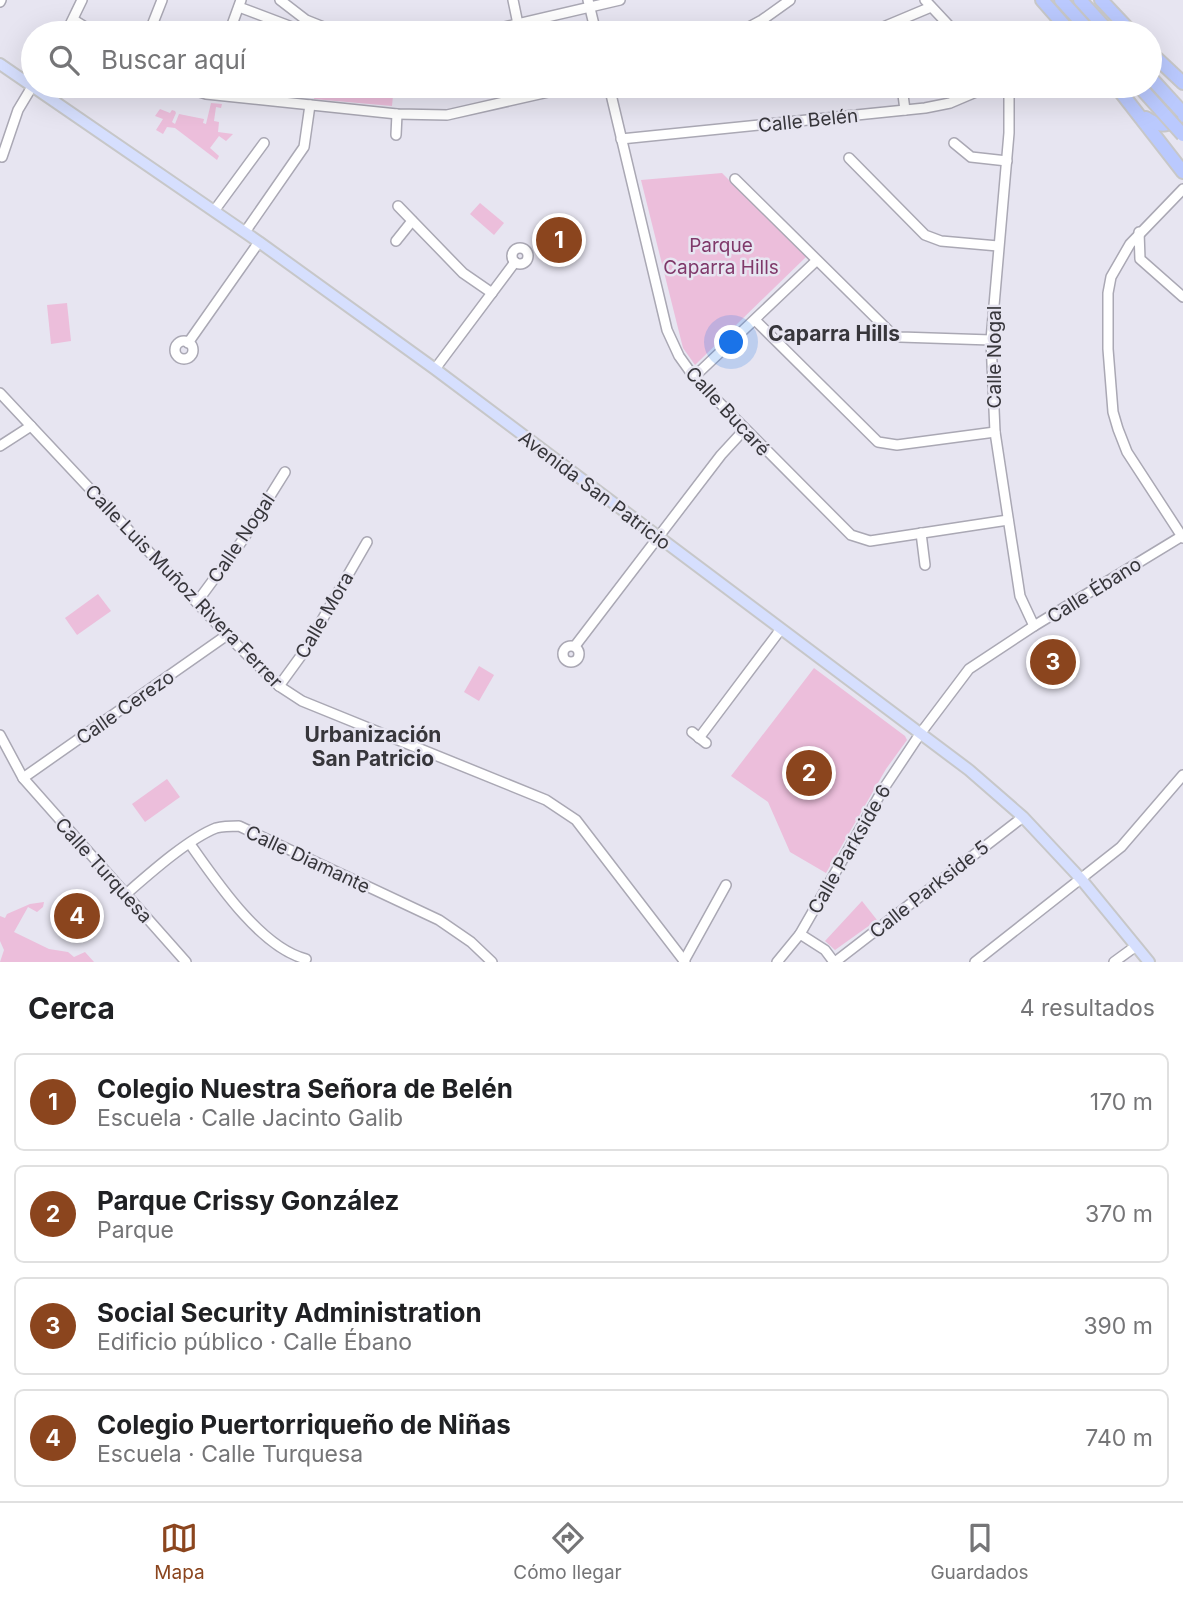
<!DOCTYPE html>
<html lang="es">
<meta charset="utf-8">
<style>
body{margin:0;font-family:Inter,sans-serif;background:#f2f2f2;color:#202124}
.you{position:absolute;left:732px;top:343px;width:24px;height:24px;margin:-18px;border:5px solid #fff;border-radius:50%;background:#1a73e8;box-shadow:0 0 0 10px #1a73e833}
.badge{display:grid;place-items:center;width:46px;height:46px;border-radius:50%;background:#8b451e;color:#fff;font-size:23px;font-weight:700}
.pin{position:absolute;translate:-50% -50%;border:4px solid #fff;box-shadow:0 2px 7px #0006}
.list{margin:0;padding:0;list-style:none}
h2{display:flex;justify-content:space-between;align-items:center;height:91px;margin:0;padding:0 28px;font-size:30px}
h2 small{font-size:23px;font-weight:400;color:#757577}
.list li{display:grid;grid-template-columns:46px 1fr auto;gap:21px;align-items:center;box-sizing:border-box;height:98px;margin:0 14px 14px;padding:0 14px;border:2px solid #e0e0e0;border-radius:10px}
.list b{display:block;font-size:26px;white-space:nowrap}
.list p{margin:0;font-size:23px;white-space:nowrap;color:#757577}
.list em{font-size:23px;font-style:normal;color:#757577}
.icon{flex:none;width:38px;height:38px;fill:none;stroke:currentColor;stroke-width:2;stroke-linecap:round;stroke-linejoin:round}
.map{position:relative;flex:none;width:1183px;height:962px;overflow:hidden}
.search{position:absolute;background:#fff;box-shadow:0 7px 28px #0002;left:21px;right:21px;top:21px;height:77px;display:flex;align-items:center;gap:18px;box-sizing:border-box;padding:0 24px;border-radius:38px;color:#757577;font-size:26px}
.sheet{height:539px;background:#fff}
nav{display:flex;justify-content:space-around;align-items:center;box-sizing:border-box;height:98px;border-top:2px solid #e0e0e0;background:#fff;font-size:19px;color:#757577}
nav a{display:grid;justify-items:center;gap:4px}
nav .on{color:#8b451e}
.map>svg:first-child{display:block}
.green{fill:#ecbedb}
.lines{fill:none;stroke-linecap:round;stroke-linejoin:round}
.minor-casing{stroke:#aaa8b4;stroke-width:12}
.major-casing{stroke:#c7c7c8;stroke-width:14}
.highway-casing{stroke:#c7c7c8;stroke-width:16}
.minor{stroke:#fff;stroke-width:9}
.major{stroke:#d6dffe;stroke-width:10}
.highway{stroke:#bac9fe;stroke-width:12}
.highway-bridge-casing{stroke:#c7c7c8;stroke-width:16;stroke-linecap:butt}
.highway-bridge{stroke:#bac9fe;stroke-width:12}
.labels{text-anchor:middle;stroke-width:5;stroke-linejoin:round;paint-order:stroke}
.street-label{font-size:19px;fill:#37363b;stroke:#e7e5f1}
.park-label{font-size:19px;fill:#7f396a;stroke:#e7e5f1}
.neighbourhood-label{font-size:21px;font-weight:bold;fill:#37363b;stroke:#e7e5f1}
</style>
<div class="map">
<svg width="1183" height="962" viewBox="0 0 1183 962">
<rect width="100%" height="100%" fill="#e7e5f1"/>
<g class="green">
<path d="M 340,86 L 365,86 L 381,91 L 381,93 L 393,95 L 392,106 L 314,99 L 316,91 L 327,92 L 327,94 L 335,95 L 335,97 L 349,98 L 350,90 L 339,88 Z"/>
<path d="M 211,103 L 222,104 L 221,108 L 216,107 L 214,121 L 219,122 L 218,132 L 233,134 L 226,141 L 219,136 L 210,148 L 219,156 L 217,160 L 175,128 L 167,127 L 163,134 L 156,130 L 163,119 L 155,116 L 160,109 L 170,113 L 172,110 L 175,111 L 176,113 L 172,122 L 175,124 L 179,114 L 204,119 L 203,123 L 206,124 Z"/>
<path d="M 722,173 L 806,257 L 695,365 L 683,348 L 641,180 Z"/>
<path d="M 480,203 L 504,223 L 494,235 L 470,214 Z"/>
<path d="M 67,303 L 71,341 L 51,344 L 47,305 Z"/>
<path d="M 98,594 L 111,611 L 77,635 L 65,618 Z"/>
<path d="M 479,666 L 494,675 L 479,701 L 464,692 Z"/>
<path d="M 814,668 L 905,736 L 907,740 L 886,769 L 826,873 L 790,852 L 768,802 L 731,776 Z"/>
<path d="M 167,779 L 180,797 L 145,822 L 132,804 Z"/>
<path d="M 862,901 L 877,920 L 835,950 L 825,941 Z"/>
<path d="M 44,902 L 43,907 L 37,912 L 28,907 L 14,932 L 49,949 L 68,952 L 74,957 L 85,952 L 94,962 L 0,962 L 4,950 L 0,941 L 0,916 L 5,918 L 7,914 L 30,904 Z"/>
</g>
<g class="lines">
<defs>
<g id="minor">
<path d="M 280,0 L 306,20 L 326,28"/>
<path d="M 513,0 L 518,24"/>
<path d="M 588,0 L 596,33"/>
<path d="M 925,0 L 956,33"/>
<path d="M 0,2 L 1,0"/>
<path d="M 239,7 L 292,27 L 338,33"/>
<path d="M 74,20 L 95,33"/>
<path d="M 66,33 L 82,0"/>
<path d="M 149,33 L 162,0"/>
<path d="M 229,33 L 241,0"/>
<path d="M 479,33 L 620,0"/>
<path d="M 738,33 L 762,20 L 790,0"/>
<path d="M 869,33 L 931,7"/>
<path d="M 180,86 L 206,94 L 397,114 L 447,115 L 575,86"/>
<path d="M 609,86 L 667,330 L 679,356 L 694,377 L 851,535 L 870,541 L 1008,520"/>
<path d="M 1003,86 L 1009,96 L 1009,133 L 991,340 L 995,432 L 1020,596 L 1034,626"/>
<path d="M 902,87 L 905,110"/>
<path d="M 396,135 L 397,114"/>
<path d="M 621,139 L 925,108 L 950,103 L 990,86"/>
<path d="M 954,143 L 971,157 L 1007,161"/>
<path d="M 2,157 L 18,110 L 33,85"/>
<path d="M 849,158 L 925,235 L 941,241 L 998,246"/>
<path d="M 735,179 L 892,334 L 900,337 L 991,340"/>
<path d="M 1183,189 L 1130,244 L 1111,277 L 1108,293 L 1108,349 L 1113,412 L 1118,429 L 1127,452 L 1183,538"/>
<path d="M 398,206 L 463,273 L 492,293"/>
<path d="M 214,211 L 264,143"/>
<path d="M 245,232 L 304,147 L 310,105"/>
<path d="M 1139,232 L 1140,259 L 1183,297"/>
<path d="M 396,241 L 412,221"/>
<circle cx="520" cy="256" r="8"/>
<path d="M 755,320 L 878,442 L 897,445 L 995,432"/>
<circle cx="184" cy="350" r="9"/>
<path d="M 188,343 L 259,242"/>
<path d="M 435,369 L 515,262"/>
<path d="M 694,377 L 816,261"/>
<path d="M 0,393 L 227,635 L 279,686 L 302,701 L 546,800 L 576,820 L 685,962"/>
<path d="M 0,446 L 31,426"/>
<path d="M 921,533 L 925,565"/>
<path d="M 197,602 L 242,541 L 285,472"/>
<circle cx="571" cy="654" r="8"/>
<path d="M 575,646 L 721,455 L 744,430"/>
<path d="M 279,686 L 303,653 L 367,542"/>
<path d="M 692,732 L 706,743"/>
<path d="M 0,735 L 23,778 L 186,962"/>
<path d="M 699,738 L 781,629"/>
<path d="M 23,778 L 227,635"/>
<path d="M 190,844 C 216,881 261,948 306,959"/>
<path d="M 126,894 C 149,874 188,839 216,828 C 224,826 231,826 239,826 L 439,920 L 471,942 L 492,962"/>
<path d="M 800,934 L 825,950 L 834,962"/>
<path d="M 684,961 L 726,885"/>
<path d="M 777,962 L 800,934 L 882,791 L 920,734 L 969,669 L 1034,626 L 1182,536"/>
<path d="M 835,962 L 1023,817"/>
<path d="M 975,962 L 1121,847 L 1183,775"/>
<path d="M 1114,962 L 1136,946"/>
</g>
<path id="major" d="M 0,64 L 259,242 L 435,369 L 969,770 L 1023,817 L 1081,879 L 1149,962"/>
<g id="highway">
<path d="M 1042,0 L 1071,33"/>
<path d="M 1061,0 L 1091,33"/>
<path d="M 1080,0 L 1110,33"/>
<path d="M 1101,0 L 1132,33"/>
<path d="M 1150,52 L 1183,83"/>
<path d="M 1116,86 L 1183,172"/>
<path d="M 1146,118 C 1160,128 1172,127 1183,112"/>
</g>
</defs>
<use href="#minor" class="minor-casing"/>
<use href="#major" class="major-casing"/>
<use href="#highway" class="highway-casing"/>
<use href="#minor" class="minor"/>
<use href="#major" class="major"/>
<use href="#highway" class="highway"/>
<defs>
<g id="highway-bridge">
<path d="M 1150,77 L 1183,113"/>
<path d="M 1139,86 L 1183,135"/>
</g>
</defs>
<use href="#highway-bridge" class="highway-bridge-casing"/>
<use href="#highway-bridge" class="highway-bridge"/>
</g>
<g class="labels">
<g class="street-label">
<text transform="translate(808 120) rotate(-6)" y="7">Calle Belén</text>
<text transform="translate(994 357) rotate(-90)" y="7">Calle Nogal</text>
<text transform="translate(728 411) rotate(47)" y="7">Calle Bucaré</text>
<text transform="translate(595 490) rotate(37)" y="7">Avenida San Patricio</text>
<text transform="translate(241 538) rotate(-56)" y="7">Calle Nogal</text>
<text transform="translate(184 586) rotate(46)" y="7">Calle Luis Muñoz Rivera Ferrer</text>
<text transform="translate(1094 590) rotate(-32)" y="7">Calle Ébano</text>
<text transform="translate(324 615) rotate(-60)" y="7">Calle Mora</text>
<text transform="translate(125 707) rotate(-35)" y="7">Calle Cerezo</text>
<text transform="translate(849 849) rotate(-60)" y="7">Calle Parkside 6</text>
<text transform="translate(308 859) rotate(25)" y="7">Calle Diamante</text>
<text transform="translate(104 870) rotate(48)" y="7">Calle Turquesa</text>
<text transform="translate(929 889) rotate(-38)" y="7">Calle Parkside 5</text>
</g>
<g class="park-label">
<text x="721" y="252">Parque<tspan x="721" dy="22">Caparra Hills</tspan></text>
</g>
<g class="neighbourhood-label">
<text x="834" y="341">Caparra Hills</text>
<text x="373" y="742">Urbanización<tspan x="373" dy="24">San Patricio</tspan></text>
</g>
</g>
</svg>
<div class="you"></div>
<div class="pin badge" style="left:559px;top:240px">1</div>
<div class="pin badge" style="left:809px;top:773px">2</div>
<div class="pin badge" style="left:1053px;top:662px">3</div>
<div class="pin badge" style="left:77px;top:916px">4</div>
<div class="search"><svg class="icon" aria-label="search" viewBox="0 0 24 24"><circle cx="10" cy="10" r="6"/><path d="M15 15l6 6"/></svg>Buscar aquí</div>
</div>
<section class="sheet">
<h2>Cerca<small>4 resultados</small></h2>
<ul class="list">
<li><span class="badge">1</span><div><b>Colegio Nuestra Señora de Belén</b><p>Escuela · Calle Jacinto Galib</p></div><em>170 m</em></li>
<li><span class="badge">2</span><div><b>Parque Crissy González</b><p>Parque</p></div><em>370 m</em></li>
<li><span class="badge">3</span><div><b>Social Security Administration</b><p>Edificio público · Calle Ébano</p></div><em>390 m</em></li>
<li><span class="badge">4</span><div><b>Colegio Puertorriqueño de Niñas</b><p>Escuela · Calle Turquesa</p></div><em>740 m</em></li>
</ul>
</section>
<nav>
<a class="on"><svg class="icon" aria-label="map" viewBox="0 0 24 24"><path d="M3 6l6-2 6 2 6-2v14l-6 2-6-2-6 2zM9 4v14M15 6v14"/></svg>Mapa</a>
<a><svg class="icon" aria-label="directions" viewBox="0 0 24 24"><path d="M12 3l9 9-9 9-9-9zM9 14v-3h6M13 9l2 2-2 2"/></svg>Cómo llegar</a>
<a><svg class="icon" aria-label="saved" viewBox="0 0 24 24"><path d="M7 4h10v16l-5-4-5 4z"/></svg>Guardados</a>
</nav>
